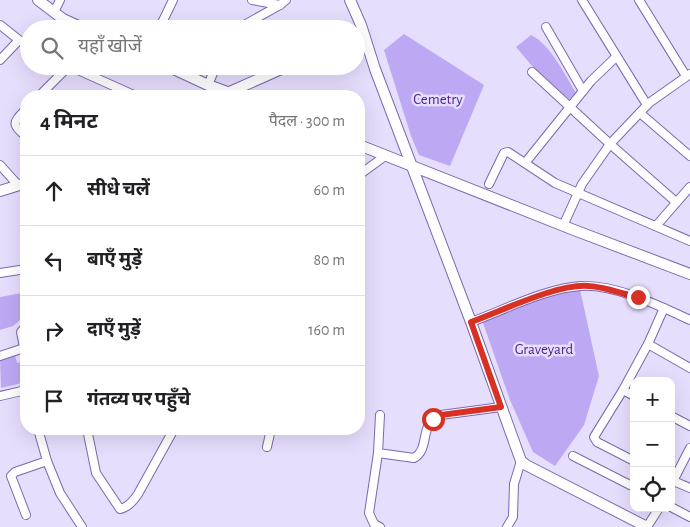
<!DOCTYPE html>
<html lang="hi">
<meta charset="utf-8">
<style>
body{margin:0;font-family:"Alegreya Sans","Noto Sans Devanagari",sans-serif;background:#f2f2f2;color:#202124}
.controls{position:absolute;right:15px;bottom:15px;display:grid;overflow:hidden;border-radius:10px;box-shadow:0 5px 20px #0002}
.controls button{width:45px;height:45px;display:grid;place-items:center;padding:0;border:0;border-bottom:1px solid #e0e0e0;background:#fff;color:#202124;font:25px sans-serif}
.stop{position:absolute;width:15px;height:15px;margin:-11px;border:4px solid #d93025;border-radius:50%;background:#fff}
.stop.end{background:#d93025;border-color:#fff;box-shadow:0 1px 5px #0008}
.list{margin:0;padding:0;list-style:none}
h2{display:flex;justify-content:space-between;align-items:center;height:65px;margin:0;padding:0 20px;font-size:21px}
h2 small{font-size:16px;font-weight:400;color:#757577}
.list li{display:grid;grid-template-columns:32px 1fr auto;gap:15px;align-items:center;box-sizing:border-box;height:70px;padding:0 20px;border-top:1px solid #e0e0e0}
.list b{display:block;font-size:19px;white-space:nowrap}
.list em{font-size:16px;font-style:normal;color:#757577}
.icon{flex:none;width:28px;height:28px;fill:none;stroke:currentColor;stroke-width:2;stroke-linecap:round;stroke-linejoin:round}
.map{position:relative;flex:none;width:690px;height:527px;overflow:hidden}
.search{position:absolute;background:#fff;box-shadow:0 5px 20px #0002;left:20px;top:20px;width:345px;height:55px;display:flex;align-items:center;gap:12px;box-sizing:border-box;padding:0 18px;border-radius:28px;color:#757577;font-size:19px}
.panel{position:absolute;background:#fff;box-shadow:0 5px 20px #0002;left:20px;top:90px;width:345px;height:345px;border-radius:20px}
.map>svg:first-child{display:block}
.green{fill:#bda8f4}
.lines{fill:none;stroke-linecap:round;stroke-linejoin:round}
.minor-casing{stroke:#7d68ae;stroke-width:10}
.tertiary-casing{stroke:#7d68ae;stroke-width:12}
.minor{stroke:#fff;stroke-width:8}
.tertiary{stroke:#fff;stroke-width:10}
.route{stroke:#d93025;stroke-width:6}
.labels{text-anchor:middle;stroke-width:5;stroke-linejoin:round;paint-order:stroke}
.park-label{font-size:15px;fill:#50248f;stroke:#e6defd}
</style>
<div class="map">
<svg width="690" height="527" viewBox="0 0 690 527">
<rect width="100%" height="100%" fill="#e6defd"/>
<g class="green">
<path d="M 404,34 L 484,85 L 450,166 L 419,155 L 411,136 L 384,50 Z"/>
<path d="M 531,35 C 550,44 565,75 576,93 L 569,99 L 532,66 L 516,47 Z"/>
<path d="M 579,285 L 599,376 L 584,425 L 555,466 L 533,452 L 510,400 L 482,320 Z"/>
<path d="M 22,293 L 26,298 L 26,315 L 13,326 L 0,330 L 0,297 Z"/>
<path d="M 15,355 L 17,363 L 25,361 L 26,382 L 1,388 L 0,359 Z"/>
</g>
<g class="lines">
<defs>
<g id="minor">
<path d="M 252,0 L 280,5"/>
<path d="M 582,0 L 647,105"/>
<path d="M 639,0 L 686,76"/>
<path d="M 54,12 L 60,0"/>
<path d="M 0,25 L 19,40 L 29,45"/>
<path d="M 546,27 L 583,91"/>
<path d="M 159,29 L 173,0"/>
<path d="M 237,29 L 280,5 L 286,0"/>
<path d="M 0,60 L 19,40"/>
<path d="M 69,66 L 136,96"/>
<path d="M 532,72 L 610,144 L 676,202"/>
<path d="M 208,85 L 216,66"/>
<path d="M 39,96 L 69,66"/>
<path d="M 640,113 L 690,156"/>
<path d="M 26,136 C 10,124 14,122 26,109"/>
<path d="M 525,163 L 591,81 L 616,57"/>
<path d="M 0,165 L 18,185"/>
<path d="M 359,175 L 385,156"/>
<path d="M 489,184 L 504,153 L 508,152 L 555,183 L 690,241"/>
<path d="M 563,226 L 582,184 L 610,144 L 649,103 L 690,74"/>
<path d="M 656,226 L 690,187"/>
<path d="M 0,273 L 26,269"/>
<path d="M 471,322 C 504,310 546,288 581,286 C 615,284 660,306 690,320"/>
<path d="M 26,326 L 21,332 L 26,357"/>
<path d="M 648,344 L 690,368"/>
<path d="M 0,356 L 24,348"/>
<path d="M 623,390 L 634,396"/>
<path d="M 0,396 L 26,390"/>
<path d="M 380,415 L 378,453 L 369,513 L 374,524 L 380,527"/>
<path d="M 671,416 L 690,426"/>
<path d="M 38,429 L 47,461 L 60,493 L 82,527"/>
<path d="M 87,429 L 96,473 L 120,509 C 127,508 134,500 138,494 L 174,429"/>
<path d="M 267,447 L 271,429"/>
<path d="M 378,453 L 414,458 C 431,449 418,422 441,415 L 501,407"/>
<path d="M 573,456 L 634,487"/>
<path d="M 634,461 L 597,442 L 594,437 L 623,390 L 648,344 L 664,308"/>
<path d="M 671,480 L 690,488"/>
<path d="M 671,485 L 690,448"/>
<path d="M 671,507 L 690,517"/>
<path d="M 26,515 L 11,476 L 15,472 L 47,461"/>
<path d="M 507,527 L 513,517 L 514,484 L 521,461"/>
<path d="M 647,527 L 659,508"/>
</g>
<g id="tertiary">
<path d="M 38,0 L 63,19 L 85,29"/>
<path d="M 350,0 L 361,25 L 375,69 L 471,322 L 521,461 L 526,465 L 647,527"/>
<path d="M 167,66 L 208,85 L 238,96"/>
<path d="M 225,94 L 288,66"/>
<path d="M 359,145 L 574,230 L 690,274"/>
<path d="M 0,191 L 26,183"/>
</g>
</defs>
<use href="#minor" class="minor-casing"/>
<use href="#tertiary" class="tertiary-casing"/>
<use href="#minor" class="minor"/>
<use href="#tertiary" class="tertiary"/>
</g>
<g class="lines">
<path class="route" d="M 433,419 L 441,415 L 501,407 L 471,322 C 502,311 558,283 589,286 C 606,287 622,294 638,297"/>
</g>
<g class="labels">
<g class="park-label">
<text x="438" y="104">Cemetry</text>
<text x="544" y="354">Graveyard</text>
</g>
</g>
</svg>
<div class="controls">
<button>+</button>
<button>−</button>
<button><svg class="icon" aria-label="locate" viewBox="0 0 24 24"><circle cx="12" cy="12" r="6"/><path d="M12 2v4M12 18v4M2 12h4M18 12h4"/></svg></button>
</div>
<div class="stop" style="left:433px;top:419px"></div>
<div class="stop end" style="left:638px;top:297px"></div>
<div class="search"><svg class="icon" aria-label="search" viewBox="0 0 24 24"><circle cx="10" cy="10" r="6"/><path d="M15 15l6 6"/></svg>यहाँ खोजें</div>
<section class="panel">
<h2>4 मिनट<small>पैदल · 300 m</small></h2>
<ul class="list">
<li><svg class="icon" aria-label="ahead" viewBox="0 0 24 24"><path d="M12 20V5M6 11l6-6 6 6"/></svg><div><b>सीधे चलें</b></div><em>60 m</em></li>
<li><svg class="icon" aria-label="left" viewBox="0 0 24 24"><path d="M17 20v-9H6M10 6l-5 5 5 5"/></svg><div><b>बाएँ मुड़ें</b></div><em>80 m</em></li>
<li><svg class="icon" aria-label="right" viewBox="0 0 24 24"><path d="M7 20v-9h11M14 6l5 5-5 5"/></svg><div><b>दाएँ मुड़ें</b></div><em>160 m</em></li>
<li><svg class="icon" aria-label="arrive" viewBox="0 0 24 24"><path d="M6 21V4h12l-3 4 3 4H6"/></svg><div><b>गंतव्य पर पहुँचे</b></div></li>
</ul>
</section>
</div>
